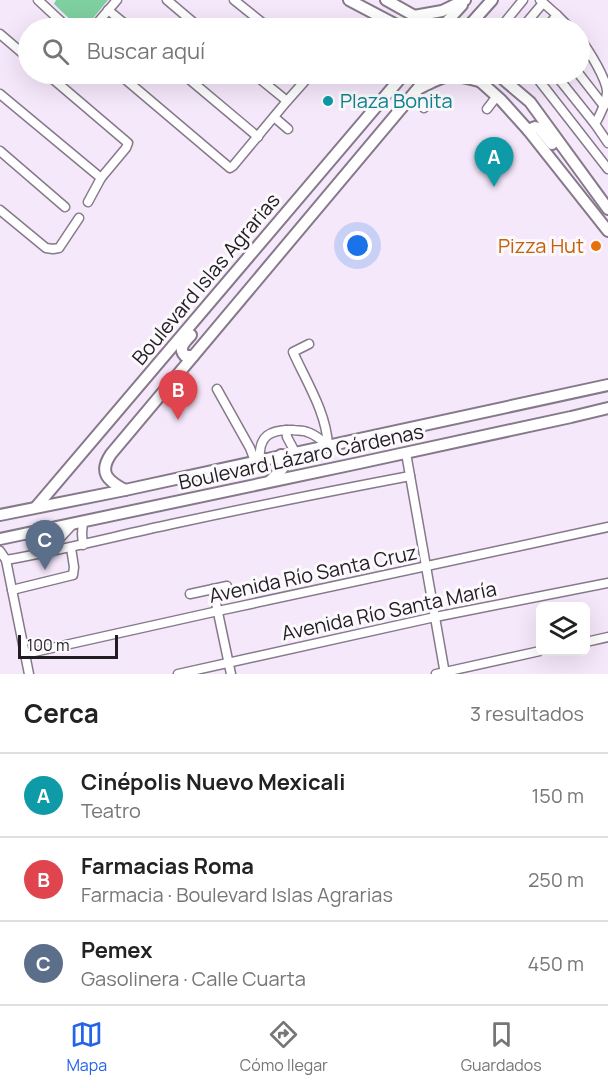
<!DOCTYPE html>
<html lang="es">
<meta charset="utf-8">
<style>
body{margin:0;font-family:Manrope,sans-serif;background:#f2f2f2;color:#222}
.controls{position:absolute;right:18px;bottom:18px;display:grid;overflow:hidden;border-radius:9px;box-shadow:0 6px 24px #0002}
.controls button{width:54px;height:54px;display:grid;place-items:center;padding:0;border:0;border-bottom:2px solid #e0e0e0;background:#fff;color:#222;font:30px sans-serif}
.scale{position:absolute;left:18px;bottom:15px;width:100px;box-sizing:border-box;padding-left:6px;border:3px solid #201c22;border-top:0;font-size:16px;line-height:21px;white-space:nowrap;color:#201c22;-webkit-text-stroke:4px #fcf9fd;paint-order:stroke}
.you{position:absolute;left:358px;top:246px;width:21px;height:21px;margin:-15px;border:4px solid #fff;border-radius:50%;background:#1a73e8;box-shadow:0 0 0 9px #1a73e833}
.badge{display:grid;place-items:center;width:39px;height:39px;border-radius:50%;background:#2563eb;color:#fff;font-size:20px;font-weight:700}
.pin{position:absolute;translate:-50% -50px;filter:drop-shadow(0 2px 3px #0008)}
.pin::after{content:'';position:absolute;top:32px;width:21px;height:18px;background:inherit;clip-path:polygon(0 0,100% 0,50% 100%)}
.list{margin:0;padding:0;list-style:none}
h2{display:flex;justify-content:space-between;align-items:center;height:78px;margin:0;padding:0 24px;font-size:26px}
h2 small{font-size:20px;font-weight:400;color:#767676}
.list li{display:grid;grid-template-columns:39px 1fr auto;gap:18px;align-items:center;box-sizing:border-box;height:84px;padding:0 24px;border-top:2px solid #e0e0e0}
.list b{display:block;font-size:22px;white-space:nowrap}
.list p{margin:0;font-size:20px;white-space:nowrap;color:#767676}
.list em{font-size:20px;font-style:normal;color:#767676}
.icon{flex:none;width:33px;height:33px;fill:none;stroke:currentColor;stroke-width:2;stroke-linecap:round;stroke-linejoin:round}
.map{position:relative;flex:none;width:608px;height:674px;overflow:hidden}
.search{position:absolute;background:#fff;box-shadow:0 6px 24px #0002;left:18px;right:18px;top:18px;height:66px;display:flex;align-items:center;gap:15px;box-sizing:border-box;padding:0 21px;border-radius:33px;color:#767676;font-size:22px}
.sheet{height:330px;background:#fff}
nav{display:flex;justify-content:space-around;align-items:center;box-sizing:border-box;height:84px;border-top:2px solid #e0e0e0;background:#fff;font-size:16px;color:#767676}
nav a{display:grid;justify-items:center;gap:3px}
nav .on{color:#2563eb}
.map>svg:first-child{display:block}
.green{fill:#7fd0a1}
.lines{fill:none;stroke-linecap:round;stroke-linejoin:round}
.minor-casing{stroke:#85798a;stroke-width:11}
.major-casing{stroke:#85798a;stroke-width:14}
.minor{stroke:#fff;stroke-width:8}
.major{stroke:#fff;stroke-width:10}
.culture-dot{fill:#0f9aa8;stroke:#fcf9fd;stroke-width:2}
.food-dot{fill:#e8710a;stroke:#fcf9fd;stroke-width:2}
.labels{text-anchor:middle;stroke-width:6;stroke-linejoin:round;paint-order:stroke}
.culture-label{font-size:20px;fill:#0d838f;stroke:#fcf9fd;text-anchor:start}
.food-label{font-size:20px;fill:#c56008;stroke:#fcf9fd;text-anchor:end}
.street-label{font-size:20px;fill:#201c22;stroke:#fcf9fd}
</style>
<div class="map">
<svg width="608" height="674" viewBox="0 0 608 674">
<rect width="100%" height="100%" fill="#f5e8fb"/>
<path class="green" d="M 56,0 L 108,0 L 85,28 L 79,28 L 54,4 Z"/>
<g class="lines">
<defs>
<g id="minor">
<path d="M 38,0 L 68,28"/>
<path d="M 167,0 L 200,28"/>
<path d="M 234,0 L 269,28"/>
<path d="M 540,0 L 557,15 L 570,28"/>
<path d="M 108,10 L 130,28"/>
<path d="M 93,28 L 117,0"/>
<path d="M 501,28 L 501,27 L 523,0"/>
<path d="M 522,28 L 543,3"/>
<path d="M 546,28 L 557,15"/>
<path d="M 0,34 L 28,58"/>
<path d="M 580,39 C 588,49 608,81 607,93 C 606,104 600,115 595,124 L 608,143"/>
<path d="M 47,74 L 128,143 L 126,148 L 101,178 L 88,202"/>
<path d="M 119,74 L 230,168 L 233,166 L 287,101 L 311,74"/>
<path d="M 183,74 L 258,137"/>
<path d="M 254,74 L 287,101"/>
<path d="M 534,74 L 608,169"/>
<path d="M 555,74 L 595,124"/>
<path d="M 579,74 L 604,106"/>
<path d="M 415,91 L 424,108"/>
<path d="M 0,94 L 101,178"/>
<path d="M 487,109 L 497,96"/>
<path d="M 274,117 L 288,129"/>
<path d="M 0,151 L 65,207"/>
<path d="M 0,210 L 46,248 L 53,249 L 59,248 L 79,218"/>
<path d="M 309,344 L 293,352 C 307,383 326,412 328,445"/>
<path d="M 217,389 L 250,448 L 255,461"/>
<path d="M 286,430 L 287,437 L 295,452"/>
<path d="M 406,453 L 445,674"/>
<path d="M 260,460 C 258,436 270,429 293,430 C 297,431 303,430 307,432 C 315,434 322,441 328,445"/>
<path d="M 83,521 L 82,534 L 83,545"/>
<path d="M 25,533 L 46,551"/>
<path d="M 54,550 L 60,538 L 73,524"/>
<path d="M 0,551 L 6,560 L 29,674"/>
<path d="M 6,560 C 62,550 116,536 172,524 C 251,507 331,491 410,476"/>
<path d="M 213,589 L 231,674"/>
<path d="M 12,590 L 73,575 L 74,567 L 71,548"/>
<path d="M 190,594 L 227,586"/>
<path d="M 586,642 L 608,637"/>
<path d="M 25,654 L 218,611 L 608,527"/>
<path d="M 178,674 L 435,617 L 608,583"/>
<path d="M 436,674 L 540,651"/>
</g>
<g id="major">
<path d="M 349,0 L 402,28"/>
<path d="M 386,0 L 436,28"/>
<path d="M 414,16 L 442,11 L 465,0"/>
<path d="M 441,28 L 462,5"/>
<path d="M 467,28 L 492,0"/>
<path d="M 472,74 L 501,100 L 528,130 L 608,231"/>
<path d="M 497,74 L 530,102 L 608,209"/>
<path d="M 420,88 C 447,74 450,73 479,81"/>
<path d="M 528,130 L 535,127 L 539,128 L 552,144"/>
<path d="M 191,335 C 186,341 177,348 185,356 L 193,356"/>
<path d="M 270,481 L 282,469 L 281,455"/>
<path d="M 125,490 C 108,481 98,473 111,454 L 430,74"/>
<path d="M 36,507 L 404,74"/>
<path d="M 0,515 L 125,490 L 608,385"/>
<path d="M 0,539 L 359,463 L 571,417 L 608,408"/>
</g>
</defs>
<use href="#minor" class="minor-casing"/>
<use href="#major" class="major-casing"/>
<use href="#minor" class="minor"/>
<use href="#major" class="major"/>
</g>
<circle class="culture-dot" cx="328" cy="101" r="6"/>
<circle class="food-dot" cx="596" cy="246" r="6"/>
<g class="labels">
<g class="culture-label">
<text x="340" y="108">Plaza Bonita</text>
</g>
<g class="food-label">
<text x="584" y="253">Pizza Hut</text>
</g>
<g class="street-label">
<text transform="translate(206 279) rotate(-50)" y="7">Boulevard Islas Agrarias</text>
<text transform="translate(301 457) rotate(-12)" y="7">Boulevard Lázaro Cárdenas</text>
<text transform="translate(313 574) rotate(-12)" y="7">Avenida Río Santa Cruz</text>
<text transform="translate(389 611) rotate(-12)" y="7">Avenida Río Santa María</text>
</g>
</g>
</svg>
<div class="controls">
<button><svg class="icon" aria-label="layers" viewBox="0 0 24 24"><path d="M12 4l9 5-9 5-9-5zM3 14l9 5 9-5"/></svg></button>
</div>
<div class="scale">100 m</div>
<div class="you"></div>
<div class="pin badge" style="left:494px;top:187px;background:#0f9aa8">A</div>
<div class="pin badge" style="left:178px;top:420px;background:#e0444e">B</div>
<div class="pin badge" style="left:45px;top:570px;background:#5c6f8a">C</div>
<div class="search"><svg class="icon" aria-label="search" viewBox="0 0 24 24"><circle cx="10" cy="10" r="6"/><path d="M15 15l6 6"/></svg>Buscar aquí</div>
</div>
<section class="sheet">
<h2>Cerca<small>3 resultados</small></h2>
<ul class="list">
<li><span class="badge" style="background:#0f9aa8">A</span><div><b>Cinépolis Nuevo Mexicali</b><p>Teatro</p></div><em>150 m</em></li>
<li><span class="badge" style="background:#e0444e">B</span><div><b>Farmacias Roma</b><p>Farmacia · Boulevard Islas Agrarias</p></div><em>250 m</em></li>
<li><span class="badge" style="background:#5c6f8a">C</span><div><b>Pemex</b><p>Gasolinera · Calle Cuarta</p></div><em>450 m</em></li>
</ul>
</section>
<nav>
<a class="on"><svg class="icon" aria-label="map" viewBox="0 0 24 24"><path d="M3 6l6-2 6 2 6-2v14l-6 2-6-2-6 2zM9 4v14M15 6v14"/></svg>Mapa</a>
<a><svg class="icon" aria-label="directions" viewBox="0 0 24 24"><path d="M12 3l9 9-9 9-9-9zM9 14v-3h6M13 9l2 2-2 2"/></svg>Cómo llegar</a>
<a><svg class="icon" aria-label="saved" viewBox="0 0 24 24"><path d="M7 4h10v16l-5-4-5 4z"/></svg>Guardados</a>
</nav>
